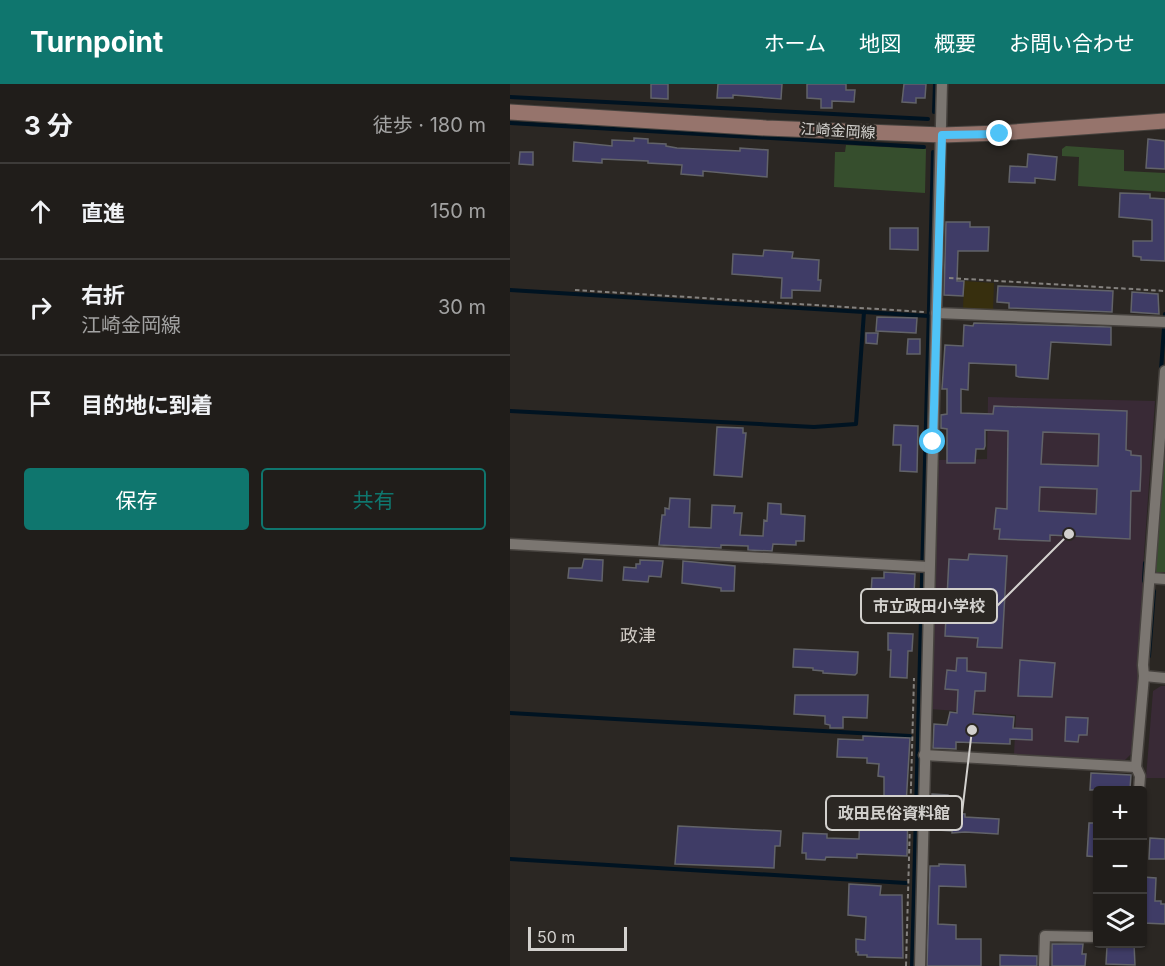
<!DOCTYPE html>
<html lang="ja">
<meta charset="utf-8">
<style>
body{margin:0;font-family:Inter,"Noto Sans JP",sans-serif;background:#2d2a27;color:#f1f3f6}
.controls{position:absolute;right:18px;bottom:18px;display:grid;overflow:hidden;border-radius:6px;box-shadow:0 2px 4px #0004}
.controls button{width:54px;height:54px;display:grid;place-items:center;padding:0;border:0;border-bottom:2px solid #3d3b39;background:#201d1a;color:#f1f3f6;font:30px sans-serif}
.scale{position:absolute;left:18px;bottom:15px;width:99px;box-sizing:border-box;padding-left:6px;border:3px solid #d3d1ce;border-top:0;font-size:16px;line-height:21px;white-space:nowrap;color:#d3d1ce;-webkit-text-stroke:4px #2b2723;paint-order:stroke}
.stop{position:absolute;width:18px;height:18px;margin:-14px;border:4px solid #4fc3f7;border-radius:50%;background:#fff}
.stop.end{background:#4fc3f7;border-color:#fff;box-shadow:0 2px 6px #0008}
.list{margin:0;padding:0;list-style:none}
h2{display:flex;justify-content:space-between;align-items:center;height:78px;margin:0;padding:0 24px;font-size:26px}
h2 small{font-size:20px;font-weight:400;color:#a2a2a2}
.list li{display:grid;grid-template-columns:39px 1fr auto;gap:18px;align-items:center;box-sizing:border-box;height:96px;padding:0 24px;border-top:2px solid #3d3b39}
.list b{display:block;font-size:22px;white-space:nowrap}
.list p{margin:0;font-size:20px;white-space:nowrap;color:#a2a2a2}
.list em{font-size:20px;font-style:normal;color:#a2a2a2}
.actions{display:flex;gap:12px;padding:18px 24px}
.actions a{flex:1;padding:14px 0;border:2px solid #0f766e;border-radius:6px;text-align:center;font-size:21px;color:#0f766e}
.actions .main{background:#0f766e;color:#fff}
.icon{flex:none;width:33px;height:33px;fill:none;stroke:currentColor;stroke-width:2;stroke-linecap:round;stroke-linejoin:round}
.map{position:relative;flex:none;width:655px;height:882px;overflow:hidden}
header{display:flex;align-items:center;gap:36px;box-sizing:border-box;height:84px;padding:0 30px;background:#0f766e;color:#fff}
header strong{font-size:28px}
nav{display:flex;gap:33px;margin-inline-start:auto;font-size:21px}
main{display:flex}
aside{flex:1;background:#201d1a}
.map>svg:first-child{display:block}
.education{fill:#392a36}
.green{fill:#364e2d}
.sand{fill:#372f0e}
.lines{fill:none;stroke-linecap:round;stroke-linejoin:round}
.stream{stroke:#001321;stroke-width:4}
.building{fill:#3f3c66;stroke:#626369;stroke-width:1.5;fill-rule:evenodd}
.minor-casing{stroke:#46423e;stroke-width:13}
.secondary-casing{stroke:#46423e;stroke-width:17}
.path{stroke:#85827f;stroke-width:2;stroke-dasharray:4.5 3;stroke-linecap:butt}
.minor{stroke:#7b7671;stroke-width:10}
.secondary{stroke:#96746c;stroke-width:15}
.route{stroke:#4fc3f7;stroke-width:8}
.labels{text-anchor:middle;stroke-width:4.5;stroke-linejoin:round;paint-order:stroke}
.street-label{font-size:15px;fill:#d3d1ce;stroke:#2b2723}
.quarter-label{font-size:18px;fill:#d2cdc7;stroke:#2b2723}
.leader{fill:none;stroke:#d3d1ce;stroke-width:2}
.callout-dot{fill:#d3d1ce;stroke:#2b2723;stroke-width:2}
.callout{fill:#2b2723;stroke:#d3d1ce;stroke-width:2}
.callout-label{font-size:16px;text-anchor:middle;font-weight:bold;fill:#d3d1ce}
</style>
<header>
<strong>Turnpoint</strong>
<nav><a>ホーム</a><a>地図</a><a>概要</a><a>お問い合わせ</a></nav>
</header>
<main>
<aside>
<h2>3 分<small>徒歩 · 180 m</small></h2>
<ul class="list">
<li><svg class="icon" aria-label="ahead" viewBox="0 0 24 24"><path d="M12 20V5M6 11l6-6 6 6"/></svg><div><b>直進</b></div><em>150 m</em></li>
<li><svg class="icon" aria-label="right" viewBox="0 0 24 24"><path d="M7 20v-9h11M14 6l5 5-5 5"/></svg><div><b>右折</b><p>江崎金岡線</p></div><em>30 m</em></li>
<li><svg class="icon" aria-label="arrive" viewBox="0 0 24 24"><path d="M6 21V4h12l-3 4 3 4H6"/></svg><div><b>目的地に到着</b></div></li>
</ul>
<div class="actions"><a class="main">保存</a><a>共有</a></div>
</aside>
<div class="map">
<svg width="655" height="882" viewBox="0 0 655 882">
<rect width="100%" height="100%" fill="#2b2723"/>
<g class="education">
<path d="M 478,313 L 645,317 L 632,498 L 634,502 L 628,595 L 621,670 L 614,677 L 504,670 L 506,631 L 419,625 L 427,376 L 477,375 Z"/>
<path d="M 651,602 L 655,602 L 655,694 L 636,694 L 643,607 Z"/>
</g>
<g class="green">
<path d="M 336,61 L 416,65 L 415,109 L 324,103 L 325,68 L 335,68 Z"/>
<path d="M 556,62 L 614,66 L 614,87 L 655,89 L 655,108 L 568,102 L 569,73 L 552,72 L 552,65 Z"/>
<path d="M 655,324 L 655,488 L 646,488 L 643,483 Z"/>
</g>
<path class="sand" d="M 454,197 L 484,199 L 483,227 L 453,226 Z"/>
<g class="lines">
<g class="stream">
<path d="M 0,13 L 418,35"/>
<path d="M 424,28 L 425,0"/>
<path d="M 0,39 L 414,63"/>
<path d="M 0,206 L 419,232"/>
<path d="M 651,286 L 655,230"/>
<path d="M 0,327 L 304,343 L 346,340 L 354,228"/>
<path d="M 635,479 L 634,497 L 636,500"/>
<path d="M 639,572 L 644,507"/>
<path d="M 0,629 L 400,652"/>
<path d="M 0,775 L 396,799"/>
<path d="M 402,882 L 423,68"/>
</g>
</g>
<g class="building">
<path d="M 141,0 L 158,0 L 158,15 L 141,14 Z"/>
<path d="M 208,0 L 272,0 L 271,15 L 223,11 L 223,14 L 207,14 Z"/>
<path d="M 297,0 L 336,0 L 336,6 L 345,6 L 344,18 L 322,17 L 322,24 L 311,24 L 311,15 L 297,14 Z"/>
<path d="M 394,0 L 416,0 L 415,14 L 406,14 L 406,19 L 392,18 Z"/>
<path d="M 124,54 L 138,55 L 138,59 L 156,60 L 156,62 L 167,64 L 230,67 L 230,64 L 258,66 L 257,93 L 193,87 L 193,92 L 171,90 L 172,81 L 138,79 L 138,77 L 92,75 L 92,79 L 63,77 L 64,58 L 102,62 L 102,56 L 124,57 Z"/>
<path d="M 638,55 L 655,57 L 655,85 L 636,84 Z"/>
<path d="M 10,68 L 23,68 L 23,81 L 9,80 Z"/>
<path d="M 518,70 L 547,73 L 545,96 L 525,94 L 525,99 L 499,98 L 500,82 L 517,83 Z"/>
<path d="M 610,109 L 640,110 L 640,114 L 655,115 L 655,177 L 631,176 L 631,173 L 623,172 L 623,157 L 642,157 L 642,136 L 609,133 Z"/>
<path d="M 436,138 L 460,138 L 460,143 L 479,143 L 478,167 L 448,167 L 447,197 L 454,197 L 453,212 L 434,211 Z"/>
<path d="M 380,144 L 408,144 L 408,166 L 380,165 Z"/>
<path d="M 254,166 L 283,168 L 282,174 L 309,176 L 308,196 L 311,196 L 310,207 L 282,206 L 282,214 L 271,214 L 272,194 L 222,190 L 223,170 L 253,172 Z"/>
<path d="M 488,202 L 603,207 L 602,228 L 499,224 L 499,219 L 487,218 Z"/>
<path d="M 622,208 L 648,210 L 649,230 L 621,228 Z"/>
<path d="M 367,233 L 407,234 L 406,249 L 366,247 Z"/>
<path d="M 464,239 L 601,243 L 601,261 L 541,258 L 538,295 L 509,293 L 506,292 L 506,281 L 459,279 L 458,306 L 451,305 L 451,329 L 483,330 L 484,322 L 617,327 L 616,366 L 621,367 L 621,371 L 631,372 L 631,384 L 630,407 L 621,407 L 620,455 L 540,451 L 540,457 L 489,455 L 490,445 L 484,445 L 486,424 L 497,425 L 498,347 L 475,346 L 475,362 L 474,365 L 466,365 L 465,379 L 437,379 L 437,345 L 431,344 L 431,331 L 437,330 L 437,305 L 432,305 L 435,261 L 453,262 L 454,241 L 463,242 ZM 533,348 L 589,350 L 588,382 L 531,380 ZM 530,403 L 587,405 L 586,430 L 529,427 Z"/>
<path d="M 356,249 L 368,249 L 367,260 L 356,259 Z"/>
<path d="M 398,255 L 410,255 L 410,270 L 397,270 Z"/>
<path d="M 384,341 L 408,342 L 407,388 L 390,387 L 391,361 L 383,361 Z"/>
<path d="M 207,343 L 233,344 L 233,349 L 236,349 L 232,393 L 204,391 Z"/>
<path d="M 160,414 L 180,415 L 179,443 L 201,444 L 202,421 L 225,422 L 224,429 L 232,429 L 230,451 L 253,452 L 254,436 L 257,437 L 258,419 L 271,420 L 271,430 L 295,432 L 294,457 L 286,457 L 286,461 L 263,460 L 262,467 L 238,466 L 238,462 L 211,461 L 211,464 L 149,461 L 152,431 L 155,431 L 155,424 L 159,425 Z"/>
<path d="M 459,470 L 497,472 L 492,564 L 467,563 L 468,554 L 435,552 L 439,475 L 458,476 Z"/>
<path d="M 74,475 L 93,476 L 92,497 L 58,494 L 59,484 L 72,484 Z"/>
<path d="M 130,476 L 153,477 L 151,493 L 139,492 L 138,498 L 113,496 L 114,483 L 126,484 L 126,480 L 130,480 Z"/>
<path d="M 173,477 L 225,482 L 224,507 L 211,507 L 211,504 L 172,499 Z"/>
<path d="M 374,488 L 405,490 L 404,511 L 397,511 L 397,513 L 361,510 L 362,494 L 374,494 Z"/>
<path d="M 378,549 L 403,550 L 402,567 L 398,567 L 397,594 L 380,593 L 381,566 L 378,566 Z"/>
<path d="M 284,565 L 348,568 L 347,589 L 345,591 L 313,589 L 313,587 L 303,586 L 303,584 L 283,583 Z"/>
<path d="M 447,574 L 457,574 L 457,587 L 476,589 L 475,607 L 465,607 L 463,630 L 504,633 L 503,644 L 522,645 L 522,656 L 500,655 L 500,660 L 446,658 L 446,665 L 423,664 L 424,640 L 437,641 L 440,628 L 447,629 L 448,606 L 435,605 L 437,586 L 446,587 Z"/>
<path d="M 510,576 L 545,579 L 542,613 L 508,612 Z"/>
<path d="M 285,611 L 358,611 L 357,634 L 333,633 L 333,644 L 320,644 L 320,641 L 315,640 L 315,632 L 284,630 Z"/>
<path d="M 556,633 L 578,634 L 577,651 L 569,651 L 568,658 L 555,657 Z"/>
<path d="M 353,652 L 400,654 L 396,721 L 398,722 L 397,772 L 347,770 L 347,774 L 316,773 L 315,776 L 296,775 L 296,769 L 292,769 L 293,749 L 317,750 L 317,754 L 349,755 L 350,729 L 354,729 L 354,716 L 374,716 L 374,693 L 368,692 L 369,680 L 357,679 L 357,674 L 355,674 L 327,673 L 328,655 L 353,656 Z"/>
<path d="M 581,689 L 621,691 L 620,705 L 580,706 Z"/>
<path d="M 422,710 L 438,711 L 438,715 L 442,716 L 441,729 L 455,730 L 455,733 L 489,735 L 488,750 L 455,748 L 442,749 L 442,747 L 428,746 L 428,742 L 421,742 Z"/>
<path d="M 579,739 L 588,739 L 588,773 L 577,772 Z"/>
<path d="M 168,742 L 271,747 L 270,762 L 265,762 L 264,784 L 165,780 Z"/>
<path d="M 640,754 L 655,755 L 655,775 L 639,775 Z"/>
<path d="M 429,780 L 455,781 L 456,803 L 429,802 L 428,840 L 446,841 L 446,855 L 471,855 L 471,882 L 417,882 L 420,782 L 429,782 Z"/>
<path d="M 633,793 L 646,794 L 645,817 L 651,817 L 651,820 L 655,820 L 655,840 L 633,839 Z"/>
<path d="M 339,800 L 371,802 L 370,811 L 392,811 L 393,874 L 357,873 L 357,871 L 348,871 L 348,868 L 346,868 L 346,855 L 355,856 L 356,833 L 338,831 Z"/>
<path d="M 542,860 L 573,860 L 572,870 L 576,870 L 575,882 L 542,882 Z"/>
<path d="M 604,860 L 624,860 L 625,881 L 596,880 L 597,862 Z"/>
<path d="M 490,871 L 527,872 L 527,882 L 490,882 Z"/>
</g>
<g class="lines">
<defs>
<g id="minor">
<path d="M 426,229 L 655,238"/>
<path d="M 0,460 L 419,483"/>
<path d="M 640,494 L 655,495"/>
<path d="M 634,592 L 655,594"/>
<path d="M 414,671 L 626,683"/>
<path d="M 629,706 L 630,692 L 626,683 L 634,592 L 633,581 L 655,287"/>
<path d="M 410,882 L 432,0"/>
<path d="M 534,882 L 535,852 L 588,853"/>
</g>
<path id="secondary" d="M 0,28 L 256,44 L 432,51 L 490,49 L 655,37"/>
</defs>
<use href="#minor" class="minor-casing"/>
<use href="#secondary" class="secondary-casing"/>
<g class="path">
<path d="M 439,194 L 655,207"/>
<path d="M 65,206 L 415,228"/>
<path d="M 396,882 L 404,594"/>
</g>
<use href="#minor" class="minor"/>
<use href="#secondary" class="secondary"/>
</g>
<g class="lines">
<path class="route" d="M 423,358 L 432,51 L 490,50"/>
</g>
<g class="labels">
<g class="street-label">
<text transform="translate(328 47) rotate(3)" y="5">江崎金岡線</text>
</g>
<g class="quarter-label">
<text x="128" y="558">政津</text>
</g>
</g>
<path class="leader" d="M559 450L487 522M462 646L452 729"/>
<g class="callout-dot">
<circle cx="559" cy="450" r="6"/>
<circle cx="462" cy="646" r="6"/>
</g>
<g class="callout">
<rect x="351" y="505" width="136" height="34" rx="6"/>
<rect x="316" y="712" width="136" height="34" rx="6"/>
</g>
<g class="callout-label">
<text x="419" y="528">市立政田小学校</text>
<text x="384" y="735">政田民俗資料館</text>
</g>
</svg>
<div class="controls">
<button>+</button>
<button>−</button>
<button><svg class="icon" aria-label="layers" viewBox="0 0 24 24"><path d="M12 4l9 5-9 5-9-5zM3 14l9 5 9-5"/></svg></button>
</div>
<div class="scale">50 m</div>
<div class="stop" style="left:423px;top:358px"></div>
<div class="stop end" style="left:490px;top:50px"></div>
</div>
</main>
